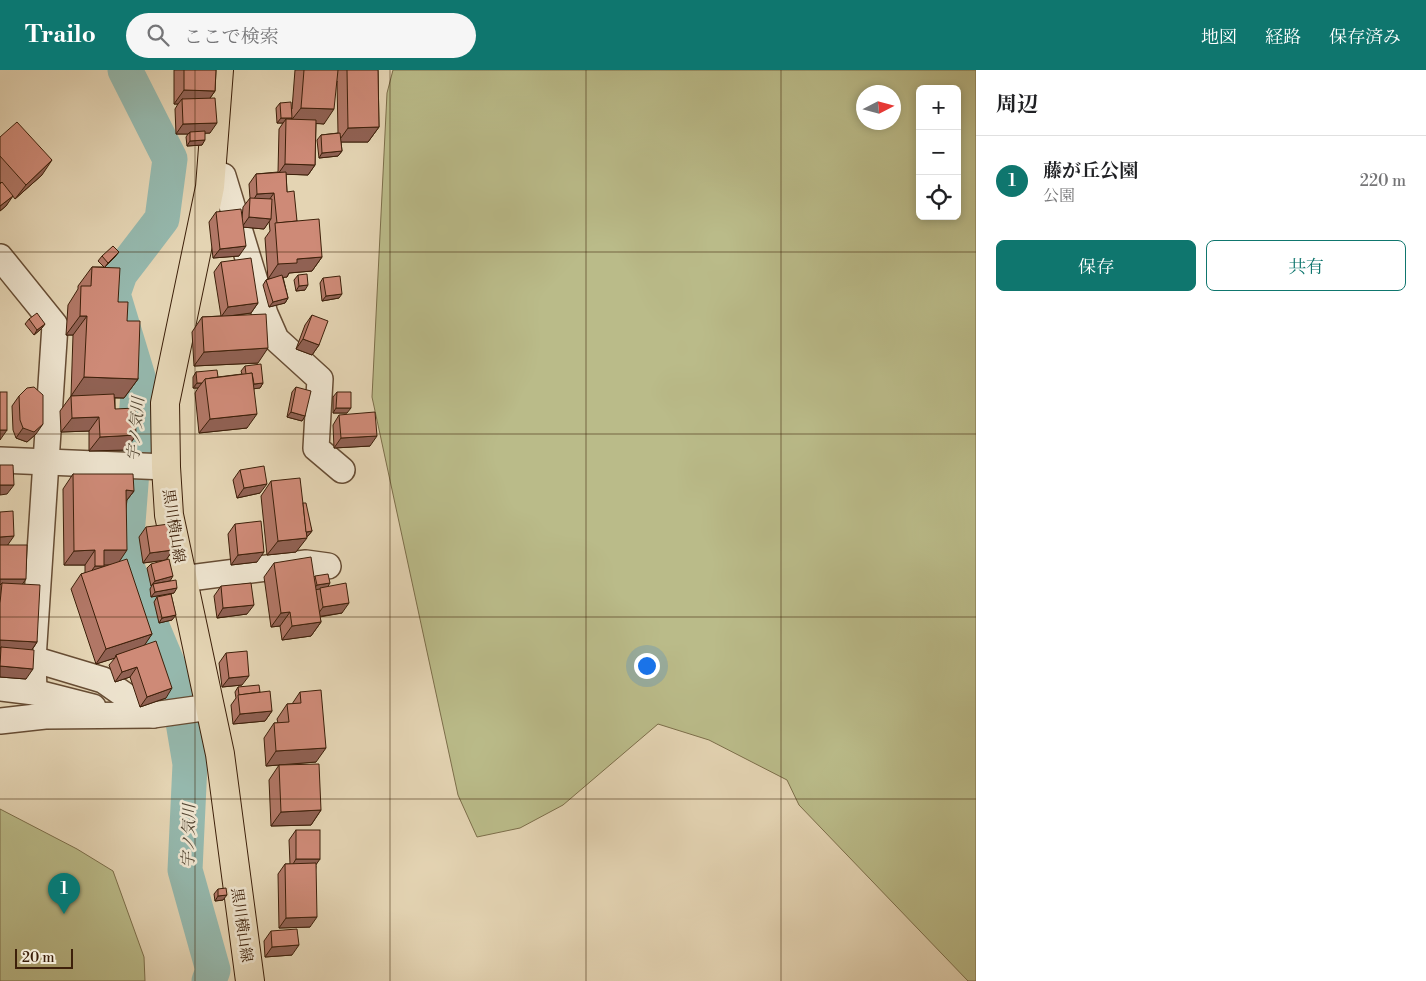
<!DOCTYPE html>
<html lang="ja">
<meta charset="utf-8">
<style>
body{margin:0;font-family:"Libre Bodoni","Noto Serif JP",serif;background:#f6f6f6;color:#202124}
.controls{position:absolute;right:15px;top:15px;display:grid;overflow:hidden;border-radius:8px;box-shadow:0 2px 8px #0003}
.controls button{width:45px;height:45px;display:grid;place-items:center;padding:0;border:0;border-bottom:1px solid #e0e0e0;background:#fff;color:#202124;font:25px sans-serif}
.compass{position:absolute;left:856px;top:15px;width:45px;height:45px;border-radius:50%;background:#fff;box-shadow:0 2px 8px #0003;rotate:84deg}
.scale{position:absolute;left:15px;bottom:12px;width:58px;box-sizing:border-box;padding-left:5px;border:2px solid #3d200a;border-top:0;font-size:14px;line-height:18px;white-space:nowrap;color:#3d200a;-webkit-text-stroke:4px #ede3ce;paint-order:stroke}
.you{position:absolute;left:646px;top:595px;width:18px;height:18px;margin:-12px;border:4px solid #fff;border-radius:50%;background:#1a73e8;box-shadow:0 0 0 8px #1a73e833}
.badge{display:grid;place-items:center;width:32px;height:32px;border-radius:50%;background:#0f766e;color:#fff;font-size:16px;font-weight:700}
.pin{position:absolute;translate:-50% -41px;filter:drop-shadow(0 1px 2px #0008)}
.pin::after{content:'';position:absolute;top:26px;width:18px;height:15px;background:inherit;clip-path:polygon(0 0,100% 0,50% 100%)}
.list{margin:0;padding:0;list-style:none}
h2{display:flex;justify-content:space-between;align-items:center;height:65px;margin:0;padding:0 20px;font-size:21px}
h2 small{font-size:16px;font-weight:400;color:#757577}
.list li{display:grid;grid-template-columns:32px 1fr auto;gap:15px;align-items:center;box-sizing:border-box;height:90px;padding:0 20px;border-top:1px solid #e0e0e0}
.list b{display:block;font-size:19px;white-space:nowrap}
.list p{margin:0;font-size:16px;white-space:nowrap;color:#757577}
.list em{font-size:16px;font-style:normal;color:#757577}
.actions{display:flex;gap:10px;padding:15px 20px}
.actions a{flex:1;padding:11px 0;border:1px solid #0f766e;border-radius:8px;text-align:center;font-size:18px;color:#0f766e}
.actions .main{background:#0f766e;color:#fff}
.icon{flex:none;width:28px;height:28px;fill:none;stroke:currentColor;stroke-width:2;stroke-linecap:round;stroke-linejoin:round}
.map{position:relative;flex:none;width:976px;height:911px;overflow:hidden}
header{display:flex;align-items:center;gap:30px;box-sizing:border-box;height:70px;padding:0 25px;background:#0f766e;color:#fff}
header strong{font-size:24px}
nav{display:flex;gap:28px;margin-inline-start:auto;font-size:18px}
.search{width:350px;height:45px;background:#f6f6f6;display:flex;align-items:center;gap:12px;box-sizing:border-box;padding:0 18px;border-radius:28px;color:#757577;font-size:19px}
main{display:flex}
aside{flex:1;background:#fff}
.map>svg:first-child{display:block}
.green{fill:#babb89;stroke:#7c6e4a;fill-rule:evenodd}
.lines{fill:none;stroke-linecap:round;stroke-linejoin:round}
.river{stroke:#95b8ad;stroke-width:35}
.minor-casing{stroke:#674d34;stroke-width:28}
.major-casing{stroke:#3d200a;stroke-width:30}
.minor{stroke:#ede3ce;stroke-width:25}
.major{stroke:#e4d4b3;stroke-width:28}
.wall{fill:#b17766;stroke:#3d200a}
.shaded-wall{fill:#906153;stroke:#3d200a}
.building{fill:#ce8a77;stroke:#3d200a}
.grid{fill:none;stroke:#3d200a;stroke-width:1;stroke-opacity:0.55}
.labels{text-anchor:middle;stroke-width:5;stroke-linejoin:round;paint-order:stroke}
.street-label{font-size:15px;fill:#3d200a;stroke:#ede3ce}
.water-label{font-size:16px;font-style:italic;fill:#534633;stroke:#ede3ce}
</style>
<header>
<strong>Trailo</strong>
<div class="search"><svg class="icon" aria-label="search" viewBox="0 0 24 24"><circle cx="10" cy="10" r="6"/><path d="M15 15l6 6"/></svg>ここで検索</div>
<nav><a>地図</a><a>経路</a><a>保存済み</a></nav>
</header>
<main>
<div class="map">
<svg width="976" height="911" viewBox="0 0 976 911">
<rect width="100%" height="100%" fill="#e4d4b3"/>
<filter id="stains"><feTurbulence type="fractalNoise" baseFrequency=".004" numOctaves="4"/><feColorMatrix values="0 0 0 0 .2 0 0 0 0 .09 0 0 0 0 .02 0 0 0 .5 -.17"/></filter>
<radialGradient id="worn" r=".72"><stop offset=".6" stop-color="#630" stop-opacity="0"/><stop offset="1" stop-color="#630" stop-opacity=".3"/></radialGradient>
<g class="green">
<path d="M 393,0 L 976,0 L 976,911 L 968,911 L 799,735 L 787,710 L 709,670 L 658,654 L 563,735 L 520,758 L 477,767 L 458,725 L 372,327 L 387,23 ZM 920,19 L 957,19 L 957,146 L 920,146 ZM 864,22 L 894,22 L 894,52 L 864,52 Z"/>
<path d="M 0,739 L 77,779 L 113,801 L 144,887 L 145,911 L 0,911 Z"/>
</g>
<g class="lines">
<path class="river" d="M 125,0 L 170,89 L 162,149 L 120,204 L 113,224 L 139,310 L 125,492 L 177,616 L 190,694 L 185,800 L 213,900 L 209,911"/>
<defs>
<g id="minor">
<path d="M 211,102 L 223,106 L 265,244 L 276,269 L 320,309 L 316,378 L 342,400"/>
<path d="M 0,187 L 55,255 L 33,589 L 34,622"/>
<path d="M 0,390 L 166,397"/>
<path d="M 182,509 L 306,493 L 328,496"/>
<path d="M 33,589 L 103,610 L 153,645 L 210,637"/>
<path d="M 0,618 L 34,622 L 93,637"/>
<path d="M 0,651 L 45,646 L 153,645"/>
</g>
<path id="major" d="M 219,0 L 210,117 L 165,333 L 166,397 L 169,445 L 220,684 L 250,911"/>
</defs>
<use href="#minor" class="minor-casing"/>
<use href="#major" class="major-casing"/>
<use href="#minor" class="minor"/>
<use href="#major" class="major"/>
</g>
<g class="wall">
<path d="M 174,0 L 216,0 L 215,21 L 210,28 L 210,63 L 205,63 L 202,75 L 187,76 L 186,67 L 188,64 L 176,64 L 175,39 L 178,34 L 174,34 Z"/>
<path d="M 295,0 L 378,0 L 379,57 L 368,72 L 341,72 L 342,81 L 338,86 L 319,88 L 317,70 L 321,65 L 338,63 L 337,11 L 324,54 L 316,53 L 315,95 L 308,105 L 286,104 L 287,122 L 297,151 L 322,187 L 312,201 L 289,203 L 287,207 L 283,207 L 288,228 L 285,233 L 269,237 L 263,215 L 266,210 L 272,208 L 268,209 L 265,168 L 270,161 L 269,151 L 264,159 L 243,157 L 239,186 L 213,188 L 209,152 L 216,142 L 242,148 L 243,137 L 250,128 L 249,114 L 256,104 L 278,102 L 279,59 L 283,53 L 277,53 L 276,38 L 280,33 L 292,39 Z"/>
<path d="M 0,67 L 42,105 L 15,129 L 12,125 L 6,136 L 0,141 L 0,114 L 1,113 L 0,112 Z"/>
<path d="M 102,186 L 115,187 L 105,197 L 118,232 L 127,251 L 138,309 L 124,328 L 115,328 L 115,339 L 136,365 L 126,380 L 89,381 L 89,361 L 61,362 L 60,341 L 71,326 L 73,265 L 66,265 L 68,235 L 78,219 L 78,216 L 92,197 L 104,197 L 98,191 Z"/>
<path d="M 221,192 L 258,233 L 251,243 L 232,246 L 258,293 L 194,296 L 192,262 L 202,247 L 221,246 L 214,202 Z"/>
<path d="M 298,205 L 305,220 L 296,221 L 294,210 Z"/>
<path d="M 323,208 L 339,228 L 322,231 L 320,213 Z"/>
<path d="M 312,245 L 319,275 L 312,285 L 296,279 L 305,255 Z"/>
<path d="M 29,249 L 45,254 L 41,259 L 34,265 L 25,254 Z"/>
<path d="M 245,296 L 263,313 L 260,318 L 254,318 L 247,358 L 199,363 L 195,323 L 198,318 L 193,318 L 193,307 L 196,302 L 218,307 L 242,304 L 241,301 Z"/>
<path d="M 296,317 L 305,346 L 302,351 L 287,347 L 292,322 Z"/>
<path d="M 337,322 L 347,343 L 333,343 L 333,327 Z"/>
<path d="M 19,326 L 36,364 L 27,372 L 16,368 L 13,360 L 12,336 Z"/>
<path d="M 339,345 L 370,376 L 334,378 L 333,355 Z"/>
<path d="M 240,400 L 260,423 L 237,428 L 233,410 Z"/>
<path d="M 73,404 L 134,421 L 127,430 L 119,492 L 152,564 L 144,575 L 166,628 L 140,637 L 130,607 L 115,612 L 109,595 L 115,588 L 96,594 L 71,519 L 81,504 L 85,503 L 85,495 L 64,495 L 63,419 Z"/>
<path d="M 271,411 L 303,433 L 312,461 L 308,466 L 306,467 L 296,482 L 267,485 L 261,426 Z"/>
<path d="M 0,442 L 8,475 L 23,514 L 37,572 L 32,580 L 26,609 L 0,607 Z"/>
<path d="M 235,454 L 257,492 L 231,495 L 228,464 Z"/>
<path d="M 146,457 L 173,480 L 166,490 L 143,493 L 139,467 Z"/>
<path d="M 274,493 L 314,507 L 315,506 L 327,517 L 342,543 L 320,547 L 321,552 L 311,566 L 282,570 L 280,556 L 271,557 L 264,507 Z"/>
<path d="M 151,494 L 170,511 L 174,523 L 151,527 L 150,519 L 152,515 L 151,516 L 147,498 Z"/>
<path d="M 221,516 L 247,544 L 217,548 L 214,526 Z"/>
<path d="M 157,527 L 172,550 L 159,553 L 154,532 Z"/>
<path d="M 226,583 L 242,615 L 222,617 L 219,593 Z"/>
<path d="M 238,617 L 260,622 L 272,641 L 265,651 L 233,654 L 231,635 L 236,628 L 235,622 Z"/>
<path d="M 300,622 L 316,692 L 266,696 L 264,668 L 274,653 L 278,653 L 277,649 L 287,634 L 292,634 Z"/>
<path d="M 279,695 L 321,740 L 311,755 L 271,756 L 269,710 Z"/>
<path d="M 296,760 L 316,796 L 310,857 L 279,858 L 278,804 L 285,794 L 290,794 L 289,770 Z"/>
<path d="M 218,819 L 223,830 L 215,831 L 214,824 Z"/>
<path d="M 271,861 L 292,885 L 265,887 L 264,871 Z"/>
</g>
<g class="shaded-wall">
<path d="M 184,20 L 215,21 L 205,35 L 182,29 L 178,34 L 174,34 Z"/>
<path d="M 301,38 L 334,39 L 324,54 L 290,52 Z"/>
<path d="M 281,48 L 292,48 L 289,53 L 286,49 L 283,53 L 277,53 Z"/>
<path d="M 217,53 L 210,63 L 190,64 L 190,62 L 188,64 L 176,64 L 183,54 Z"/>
<path d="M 379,57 L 368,72 L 338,72 L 348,58 Z"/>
<path d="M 205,70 L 202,75 L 187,76 L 190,71 Z"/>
<path d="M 342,81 L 338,86 L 319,88 L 322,83 Z"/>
<path d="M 52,90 L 42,105 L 15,129 L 26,115 Z"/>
<path d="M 285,94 L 315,95 L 308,105 L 278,104 Z"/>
<path d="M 274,123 L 267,133 L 251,134 L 257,124 Z"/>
<path d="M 13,126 L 6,136 L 0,141 L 0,136 Z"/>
<path d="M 249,147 L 271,149 L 264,159 L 242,157 Z"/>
<path d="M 246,176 L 239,186 L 213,188 L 220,179 Z"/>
<path d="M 119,182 L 115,187 L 104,198 L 108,193 Z"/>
<path d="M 322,187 L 312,201 L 289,203 L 287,207 L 268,209 L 278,194 L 297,189 Z"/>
<path d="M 308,215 L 305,220 L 296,221 L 299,216 Z"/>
<path d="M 342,224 L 339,228 L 322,231 L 326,226 Z"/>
<path d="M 288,228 L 285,233 L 269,237 L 273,232 Z"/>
<path d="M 258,233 L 251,243 L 221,247 L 228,237 Z"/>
<path d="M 80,246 L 87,246 L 73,265 L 66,265 Z"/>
<path d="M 45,254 L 41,259 L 34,265 L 37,260 Z"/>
<path d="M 303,269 L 319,275 L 312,285 L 296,279 Z"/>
<path d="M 268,278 L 258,293 L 194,296 L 204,282 Z"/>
<path d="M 84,307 L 138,309 L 124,328 L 71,326 Z"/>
<path d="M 197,313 L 202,313 L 198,318 L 193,318 Z"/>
<path d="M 263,313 L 260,318 L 244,320 L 247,315 Z"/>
<path d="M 336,338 L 351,338 L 347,343 L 333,343 Z"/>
<path d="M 291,342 L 305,346 L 302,351 L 287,347 Z"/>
<path d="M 257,344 L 247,358 L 199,363 L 210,349 Z"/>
<path d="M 99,347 L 89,361 L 61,362 L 72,348 Z"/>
<path d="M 43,354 L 36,364 L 27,372 L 16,368 L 23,358 Z"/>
<path d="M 0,360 L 7,360 L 0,370 Z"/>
<path d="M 136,365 L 126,380 L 89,381 L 100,367 Z"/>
<path d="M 377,366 L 370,376 L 334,378 L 341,368 Z"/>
<path d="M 267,414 L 260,423 L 237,428 L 244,418 Z"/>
<path d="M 0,415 L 14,415 L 7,424 L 0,425 Z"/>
<path d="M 126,420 L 134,421 L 123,435 Z"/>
<path d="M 312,461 L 308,466 L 300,468 L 303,463 Z"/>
<path d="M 14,466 L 7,476 L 0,477 L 0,467 Z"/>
<path d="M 307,468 L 296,482 L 267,485 L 278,471 Z"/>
<path d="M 95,480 L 85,495 L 64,495 L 74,481 Z"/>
<path d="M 104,480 L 127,480 L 117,495 L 95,495 Z"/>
<path d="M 173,480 L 166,490 L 143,493 L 150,483 Z"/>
<path d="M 264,482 L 257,492 L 231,495 L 238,485 Z"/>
<path d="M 95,496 L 104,496 L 94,510 L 85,510 Z"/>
<path d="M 173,506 L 170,511 L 153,514 L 151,516 L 155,511 Z"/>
<path d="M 0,509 L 26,509 L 19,519 L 2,513 L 0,515 Z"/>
<path d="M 330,513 L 327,518 L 313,520 L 317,515 Z"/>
<path d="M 177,518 L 174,523 L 151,527 L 155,522 Z"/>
<path d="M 349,533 L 342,543 L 316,547 L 323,537 Z"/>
<path d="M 254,535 L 247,544 L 217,548 L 223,538 Z"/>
<path d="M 290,542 L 280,556 L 271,557 L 281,543 Z"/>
<path d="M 176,545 L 172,550 L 159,553 L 162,548 Z"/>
<path d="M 321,552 L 311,566 L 282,570 L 292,556 Z"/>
<path d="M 152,564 L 142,579 L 116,585 L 115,588 L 96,594 L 106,579 Z"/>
<path d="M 0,570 L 37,572 L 27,587 L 1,577 L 0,579 Z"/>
<path d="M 0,596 L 33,599 L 26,609 L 0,607 Z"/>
<path d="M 137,597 L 130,607 L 115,612 L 122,602 Z"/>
<path d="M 249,606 L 242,615 L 222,617 L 229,608 Z"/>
<path d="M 172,618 L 166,628 L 140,637 L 147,627 Z"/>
<path d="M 272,641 L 265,651 L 233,654 L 240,644 Z"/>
<path d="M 326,678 L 316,692 L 266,696 L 276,681 Z"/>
<path d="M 321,740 L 311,755 L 271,756 L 281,742 Z"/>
<path d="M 296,789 L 320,789 L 313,799 L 290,799 Z"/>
<path d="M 227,825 L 223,830 L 215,831 L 218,826 Z"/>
<path d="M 317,847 L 310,857 L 279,858 L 286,848 Z"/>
<path d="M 299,875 L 292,885 L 265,887 L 272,877 Z"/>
</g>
<g class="building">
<path d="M 184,0 L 216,0 L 215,21 L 184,20 Z"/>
<path d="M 304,0 L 338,0 L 334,39 L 301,38 Z"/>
<path d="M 347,0 L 378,0 L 379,57 L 348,58 Z"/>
<path d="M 215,28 L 217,53 L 183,54 L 182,29 Z"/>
<path d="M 291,32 L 292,48 L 281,48 L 280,33 Z"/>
<path d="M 286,49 L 316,50 L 315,95 L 285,94 Z"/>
<path d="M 17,52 L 52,90 L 26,115 L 0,86 L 0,67 Z"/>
<path d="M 205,61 L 205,70 L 190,71 L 190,62 Z"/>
<path d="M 340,63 L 342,81 L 322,83 L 321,65 Z"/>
<path d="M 286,102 L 287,122 L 294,121 L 297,151 L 277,153 L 274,123 L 257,124 L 256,104 Z"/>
<path d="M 2,112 L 13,126 L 0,136 L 0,114 Z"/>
<path d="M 250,128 L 272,129 L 271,149 L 249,147 Z"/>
<path d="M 241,139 L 246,176 L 220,179 L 216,142 Z"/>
<path d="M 319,149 L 322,187 L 297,189 L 297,193 L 278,194 L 275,153 Z"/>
<path d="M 113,176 L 119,182 L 108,193 L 102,186 Z"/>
<path d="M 251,188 L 258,233 L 228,237 L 221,192 Z"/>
<path d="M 92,197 L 120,198 L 118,232 L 128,232 L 127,251 L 140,251 L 138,309 L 84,307 L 87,246 L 80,246 L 81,216 L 91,216 Z"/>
<path d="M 307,204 L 308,215 L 299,216 L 298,205 Z"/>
<path d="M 282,205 L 288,228 L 273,232 L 266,210 Z"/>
<path d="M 340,206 L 342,224 L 326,226 L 323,208 Z"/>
<path d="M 37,243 L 45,254 L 37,260 L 29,249 Z"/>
<path d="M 266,244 L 268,278 L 204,282 L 202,247 Z"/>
<path d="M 312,245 L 328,251 L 319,275 L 303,269 Z"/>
<path d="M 261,294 L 263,313 L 254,314 L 252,303 L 246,304 L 245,296 Z"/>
<path d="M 217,300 L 218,307 L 205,309 L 202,313 L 197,313 L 196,302 Z"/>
<path d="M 252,303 L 257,344 L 210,349 L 205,309 Z"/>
<path d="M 34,317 L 43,325 L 43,354 L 34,362 L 23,358 L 20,350 L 19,326 L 27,318 Z"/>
<path d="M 296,317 L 311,321 L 305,346 L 291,342 Z"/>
<rect x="0" y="322" width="7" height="38"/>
<path d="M 337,322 L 351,322 L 351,338 L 336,338 Z"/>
<path d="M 114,324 L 115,339 L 135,338 L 136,365 L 100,367 L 99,347 L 72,348 L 71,326 Z"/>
<path d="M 375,342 L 377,366 L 341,368 L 339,345 Z"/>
<path d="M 0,395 L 13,395 L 14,415 L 0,415 Z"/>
<path d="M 264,396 L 267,414 L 244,418 L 240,400 Z"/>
<path d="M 73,404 L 133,404 L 134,421 L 126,420 L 127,480 L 104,480 L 104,496 L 95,496 L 95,480 L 74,481 Z"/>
<path d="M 300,408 L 307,468 L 278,471 L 271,411 Z"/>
<path d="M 303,433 L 306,433 L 312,461 L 306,462 Z"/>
<path d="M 13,441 L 14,466 L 0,467 L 0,442 Z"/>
<path d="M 261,451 L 264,482 L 238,485 L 235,454 Z"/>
<path d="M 169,454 L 173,480 L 150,483 L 146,457 Z"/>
<path d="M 0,475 L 27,475 L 26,509 L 0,509 Z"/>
<path d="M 311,487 L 321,552 L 292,556 L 290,542 L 281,543 L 274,493 Z"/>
<path d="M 127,489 L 152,564 L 106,579 L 81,504 Z"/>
<path d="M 169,489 L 173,506 L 155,511 L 151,494 Z"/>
<path d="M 328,504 L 330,513 L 317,515 L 315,506 Z"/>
<path d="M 176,510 L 177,518 L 155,522 L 153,514 Z"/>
<path d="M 2,513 L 40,515 L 37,572 L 0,570 L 0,533 Z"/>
<path d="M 251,513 L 254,535 L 223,538 L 221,516 Z"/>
<path d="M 346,513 L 349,533 L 323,537 L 320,518 Z"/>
<path d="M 171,524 L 176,545 L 162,548 L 157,527 Z"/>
<path d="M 156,571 L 172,618 L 147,627 L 137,597 L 122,602 L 116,585 Z"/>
<path d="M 1,577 L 34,580 L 33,599 L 0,596 Z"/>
<path d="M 247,581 L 249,606 L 229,608 L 226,583 Z"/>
<path d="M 259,615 L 260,622 L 239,625 L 238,617 Z"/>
<path d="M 321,620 L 326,678 L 276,681 L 274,653 L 289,652 L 287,634 L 301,633 L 300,622 Z"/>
<path d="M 270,621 L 272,641 L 240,644 L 238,625 Z"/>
<path d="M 319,694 L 321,740 L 281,742 L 279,695 Z"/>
<rect x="296" y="760" width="24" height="29"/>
<path d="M 316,793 L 317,847 L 286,848 L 285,794 Z"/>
<path d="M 226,818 L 227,825 L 218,826 L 218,819 Z"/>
<path d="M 297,859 L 299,875 L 272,877 L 271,861 Z"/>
</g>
<path class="grid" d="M 195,0 L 195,911M 390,0 L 390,911M 586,0 L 586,911M 781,0 L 781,911M 0,182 L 976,182M 0,364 L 976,364M 0,547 L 976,547M 0,729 L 976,729"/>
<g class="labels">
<g class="street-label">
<text transform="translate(174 456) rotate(81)" y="5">黒川横山線</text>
<text transform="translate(242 855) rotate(82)" y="5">黒川横山線</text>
</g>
<g class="water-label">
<text transform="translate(135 359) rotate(-85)" y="6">宇ノ気川</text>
<text transform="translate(188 766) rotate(-89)" y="6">宇ノ気川</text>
</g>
</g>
<rect width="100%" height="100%" filter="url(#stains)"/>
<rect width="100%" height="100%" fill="url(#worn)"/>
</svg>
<div class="controls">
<button>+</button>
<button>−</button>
<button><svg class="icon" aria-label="locate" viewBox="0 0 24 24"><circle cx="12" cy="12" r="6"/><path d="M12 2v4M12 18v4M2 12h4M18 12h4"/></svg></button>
</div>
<svg class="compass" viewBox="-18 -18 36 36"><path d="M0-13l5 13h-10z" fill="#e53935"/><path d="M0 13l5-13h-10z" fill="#757577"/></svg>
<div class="scale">20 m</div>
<div class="you"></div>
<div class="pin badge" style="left:64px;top:844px">1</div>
</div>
<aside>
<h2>周辺<small></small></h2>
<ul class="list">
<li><span class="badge">1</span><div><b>藤が丘公園</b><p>公園</p></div><em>220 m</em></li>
</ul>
<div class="actions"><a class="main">保存</a><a>共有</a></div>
</aside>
</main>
